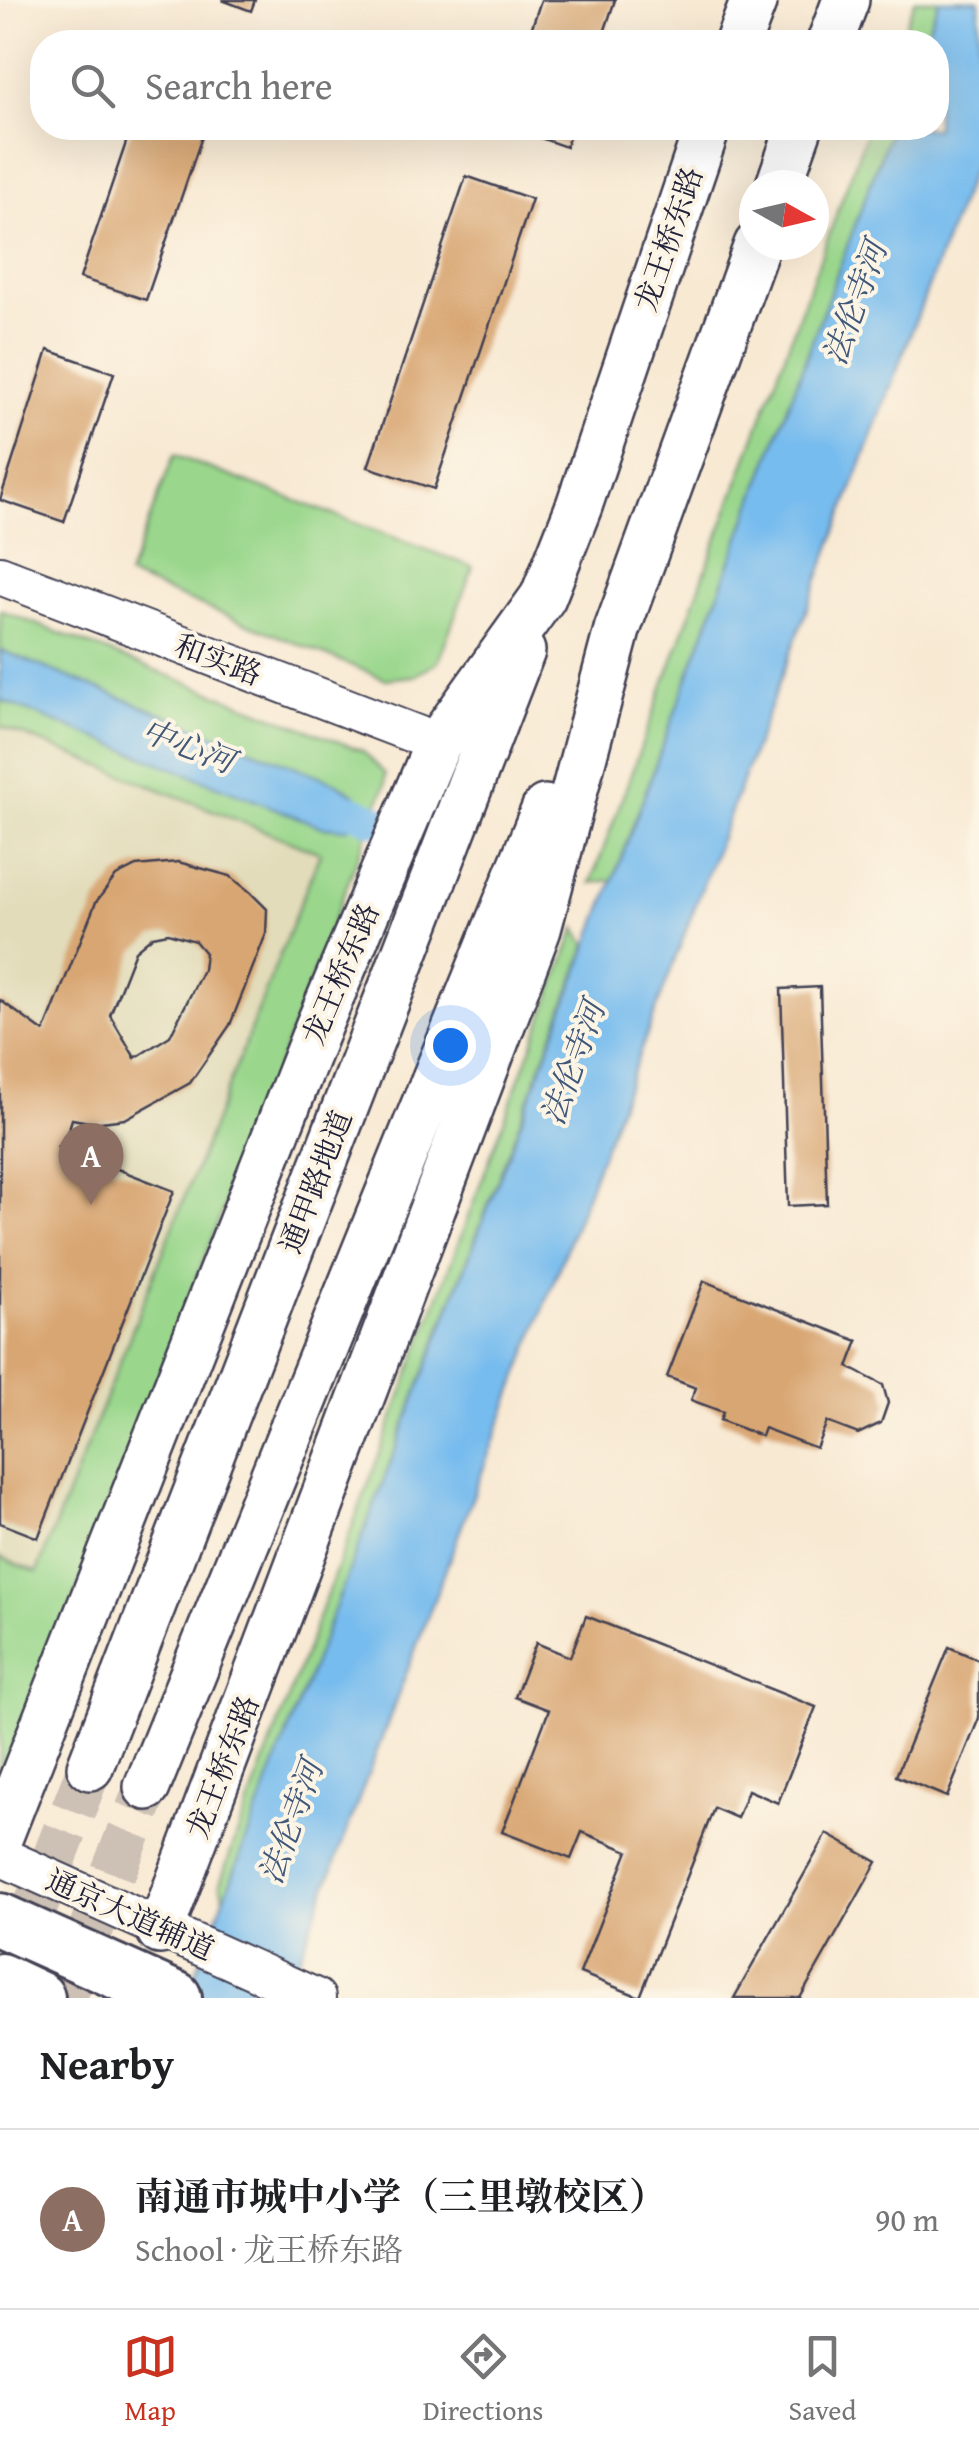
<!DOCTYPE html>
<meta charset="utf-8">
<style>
body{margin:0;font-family:"Gentium Book Plus","Noto Serif SC",serif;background:#f2f2f2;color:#202124}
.compass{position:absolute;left:739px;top:170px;width:90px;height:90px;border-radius:50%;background:#fff;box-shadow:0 10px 40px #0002;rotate:98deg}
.you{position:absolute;left:450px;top:1045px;width:35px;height:35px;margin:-25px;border:8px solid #fff;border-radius:50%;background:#1a73e8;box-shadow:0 0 0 15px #1a73e833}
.badge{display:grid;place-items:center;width:65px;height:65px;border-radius:50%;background:#c8321e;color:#fff;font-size:32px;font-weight:700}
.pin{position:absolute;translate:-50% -82px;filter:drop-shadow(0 2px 5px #0008)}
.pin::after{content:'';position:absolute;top:52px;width:35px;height:30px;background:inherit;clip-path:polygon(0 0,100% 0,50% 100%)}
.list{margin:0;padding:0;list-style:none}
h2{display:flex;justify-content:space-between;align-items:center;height:130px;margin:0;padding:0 40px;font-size:42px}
h2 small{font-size:32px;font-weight:400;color:#757577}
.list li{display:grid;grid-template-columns:65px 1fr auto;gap:30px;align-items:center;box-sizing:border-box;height:180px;padding:0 40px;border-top:2px solid #e0e0e0}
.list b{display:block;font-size:38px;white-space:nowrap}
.list p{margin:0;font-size:32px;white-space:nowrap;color:#757577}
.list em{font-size:32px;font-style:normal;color:#757577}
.icon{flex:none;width:55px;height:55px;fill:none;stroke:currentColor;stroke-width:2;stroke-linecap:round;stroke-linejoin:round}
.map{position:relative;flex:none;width:979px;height:1998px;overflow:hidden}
.search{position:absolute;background:#fff;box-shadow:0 10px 40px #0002;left:30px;right:30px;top:30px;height:110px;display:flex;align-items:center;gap:25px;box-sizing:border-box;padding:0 35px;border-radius:40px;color:#757577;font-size:38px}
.sheet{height:310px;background:#fff}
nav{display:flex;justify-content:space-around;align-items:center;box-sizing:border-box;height:140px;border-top:2px solid #e0e0e0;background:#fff;font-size:28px;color:#757577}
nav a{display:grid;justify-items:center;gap:5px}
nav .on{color:#c8321e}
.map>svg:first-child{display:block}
.built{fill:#e2dcba}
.green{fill:#9ad78c;stroke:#5e7c64;stroke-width:2.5}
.water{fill:#77bcee;stroke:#4c6f94;stroke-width:2.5}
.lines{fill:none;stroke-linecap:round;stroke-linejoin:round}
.canal{stroke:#77bcee;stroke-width:32}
.building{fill:#d8a672;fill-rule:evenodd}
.major-tunnel{stroke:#cdc1b5;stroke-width:45;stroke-dasharray:45 22;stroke-linecap:butt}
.minor-casing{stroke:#424052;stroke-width:42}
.major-casing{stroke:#424052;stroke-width:50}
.highway-casing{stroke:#424052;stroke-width:58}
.minor{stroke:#fff;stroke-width:38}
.major{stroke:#fff;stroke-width:45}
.highway{stroke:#fff;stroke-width:52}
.labels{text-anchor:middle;stroke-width:8;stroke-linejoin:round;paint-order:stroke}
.street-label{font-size:30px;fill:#22223b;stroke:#fcf5e5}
.water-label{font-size:32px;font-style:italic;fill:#40587a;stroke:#fcf5e5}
</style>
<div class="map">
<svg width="979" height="1998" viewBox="0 0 979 1998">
<rect width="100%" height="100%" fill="#fcf5e5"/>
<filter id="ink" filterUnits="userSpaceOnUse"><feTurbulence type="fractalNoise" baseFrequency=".01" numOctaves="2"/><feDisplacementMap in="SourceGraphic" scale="20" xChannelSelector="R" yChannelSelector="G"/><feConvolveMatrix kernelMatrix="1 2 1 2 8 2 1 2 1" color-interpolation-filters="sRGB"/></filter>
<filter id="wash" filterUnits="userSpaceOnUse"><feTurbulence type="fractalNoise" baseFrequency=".0048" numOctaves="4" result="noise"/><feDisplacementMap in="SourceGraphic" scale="40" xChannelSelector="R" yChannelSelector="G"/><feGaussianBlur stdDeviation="2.25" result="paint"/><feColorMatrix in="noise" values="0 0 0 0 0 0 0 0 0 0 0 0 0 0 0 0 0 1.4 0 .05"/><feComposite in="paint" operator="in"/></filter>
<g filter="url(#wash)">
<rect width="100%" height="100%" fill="#f8e9d3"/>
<path class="built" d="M 0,726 L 320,852 L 36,1573 L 0,1557 Z"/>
<g class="green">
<path d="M 915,0 L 939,0 L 923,42 L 899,42 Z"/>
<path d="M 868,128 L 891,128 L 613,880 L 591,883 Z"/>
<path d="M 174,455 L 473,567 L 438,662 L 414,676 L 385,679 L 128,576 Z"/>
<path d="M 0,610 L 363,751 L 385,774 L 385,786 L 24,1730 L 0,1772 L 0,1557 L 37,1572 L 320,853 L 0,726 Z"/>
<path d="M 576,928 L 587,945 L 224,1901 L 220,1883 L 234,1843 Z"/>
</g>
<g class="water">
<path d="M 939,0 L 979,0 L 979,152 L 284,1998 L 186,1998 L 613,880 L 891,128 L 936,128 L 936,42 L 923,42 Z"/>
<path d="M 0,650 L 337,783 L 357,796 L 363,815 L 346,829 L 322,827 L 0,700 Z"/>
</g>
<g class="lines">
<path class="canal" d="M 321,798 L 375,820"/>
</g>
<g id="blocks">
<g class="building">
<path d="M 222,0 L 255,0 L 251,11 Z"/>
<path d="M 541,0 L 615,0 L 601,42 L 527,42 Z"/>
<path d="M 131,128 L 205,128 L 146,300 L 80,278 Z"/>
<path d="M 512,128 L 572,128 L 566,147 Z"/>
<path d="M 466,176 L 532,199 L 434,489 L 368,467 Z"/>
<path d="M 48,350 L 114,373 L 64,522 L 0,500 Z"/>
<path d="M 178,862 L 230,876 L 250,892 L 267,909 L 266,934 L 230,1025 L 190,1083 L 125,1119 L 94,1123 L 72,1119 L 66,1139 L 58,1146 L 174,1191 L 38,1538 L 0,1523 L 0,1000 L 44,1032 L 96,902 L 116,876 L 136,866 ZM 168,933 L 195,941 L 205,953 L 203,970 L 170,1036 L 135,1058 L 110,1015 L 135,951 L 153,936 Z"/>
<path d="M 820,987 L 827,1204 L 788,1206 L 781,989 Z"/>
<path d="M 704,1281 L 858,1341 L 848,1367 L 883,1385 L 888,1403 L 881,1423 L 858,1434 L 827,1422 L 816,1448 L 764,1428 L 761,1436 L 720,1420 L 723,1412 L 691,1400 L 696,1388 L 667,1377 Z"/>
<path d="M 586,1616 L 816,1707 L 778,1803 L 748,1790 L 737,1818 L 714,1808 L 640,1997 L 580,1973 L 628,1851 L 582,1832 L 571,1859 L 502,1832 L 549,1710 L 515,1697 L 536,1643 L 570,1657 Z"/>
<path d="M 949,1647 L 979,1660 L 979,1718 L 947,1797 L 896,1776 Z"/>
<path d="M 827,1834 L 877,1862 L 800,1998 L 734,1998 Z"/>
</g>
</g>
</g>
<g filter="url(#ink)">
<use href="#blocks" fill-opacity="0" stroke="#424052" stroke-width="2.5"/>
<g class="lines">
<g class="major-tunnel">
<path d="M 0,1998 L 90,1767"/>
<path d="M 64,1998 L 147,1787"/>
</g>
<defs>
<g id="minor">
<path d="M 0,575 L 438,743"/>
<path d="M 0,1856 L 316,1998"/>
</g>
<g id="major">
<path d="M 738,42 L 754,0"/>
<path d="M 830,42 L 846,0"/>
<path d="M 779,185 L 799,128"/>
<path d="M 90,1767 L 522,651"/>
<path d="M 147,1787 L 545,808"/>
<path d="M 0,1836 L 318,1027 L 438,743 L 543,597 L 579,506 L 707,128"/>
<path d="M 160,1931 L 538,929 L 617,630 L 757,245"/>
</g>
<g id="highway">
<path d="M 0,1920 L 175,1998"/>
<path d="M 0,1980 L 38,1998"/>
</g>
</defs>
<use href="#minor" class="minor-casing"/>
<use href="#major" class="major-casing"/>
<use href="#highway" class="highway-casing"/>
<use href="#minor" class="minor"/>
<use href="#major" class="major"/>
<use href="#highway" class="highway"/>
</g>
</g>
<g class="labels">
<g class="street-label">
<text transform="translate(669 239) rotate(-71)" y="10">龙王桥东路</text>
<text transform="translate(218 660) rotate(21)" y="10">和实路</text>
<text transform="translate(341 974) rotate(-67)" y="10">龙王桥东路</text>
<text transform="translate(316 1182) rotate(-69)" y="10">通甲路地道</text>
<text transform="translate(223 1767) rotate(-69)" y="10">龙王桥东路</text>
<text transform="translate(130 1915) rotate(24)" y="10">通京大道辅道</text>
</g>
<g class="water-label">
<text transform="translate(855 303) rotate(-70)" y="11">法伦寺河</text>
<text transform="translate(188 746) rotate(21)" y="11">中心河</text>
<text transform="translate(573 1063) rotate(-70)" y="11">法伦寺河</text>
<text transform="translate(291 1822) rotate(-70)" y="11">法伦寺河</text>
</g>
</g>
</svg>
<svg class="compass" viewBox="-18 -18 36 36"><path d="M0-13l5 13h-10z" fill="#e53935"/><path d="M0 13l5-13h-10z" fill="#757577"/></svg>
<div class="you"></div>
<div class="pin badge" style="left:91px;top:1205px;background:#8d6e63">A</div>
<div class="search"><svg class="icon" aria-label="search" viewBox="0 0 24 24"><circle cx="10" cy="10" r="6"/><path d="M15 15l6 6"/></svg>Search here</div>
</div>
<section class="sheet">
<h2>Nearby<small></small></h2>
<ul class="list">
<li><span class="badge" style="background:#8d6e63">A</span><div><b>南通市城中小学（三里墩校区）</b><p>School · 龙王桥东路</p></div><em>90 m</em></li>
</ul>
</section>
<nav>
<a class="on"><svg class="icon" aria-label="map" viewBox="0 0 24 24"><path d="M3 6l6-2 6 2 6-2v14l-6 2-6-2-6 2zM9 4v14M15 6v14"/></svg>Map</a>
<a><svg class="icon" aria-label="directions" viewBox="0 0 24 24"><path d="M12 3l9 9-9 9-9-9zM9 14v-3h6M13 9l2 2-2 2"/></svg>Directions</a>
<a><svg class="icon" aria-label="saved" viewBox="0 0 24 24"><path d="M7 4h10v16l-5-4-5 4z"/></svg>Saved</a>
</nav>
